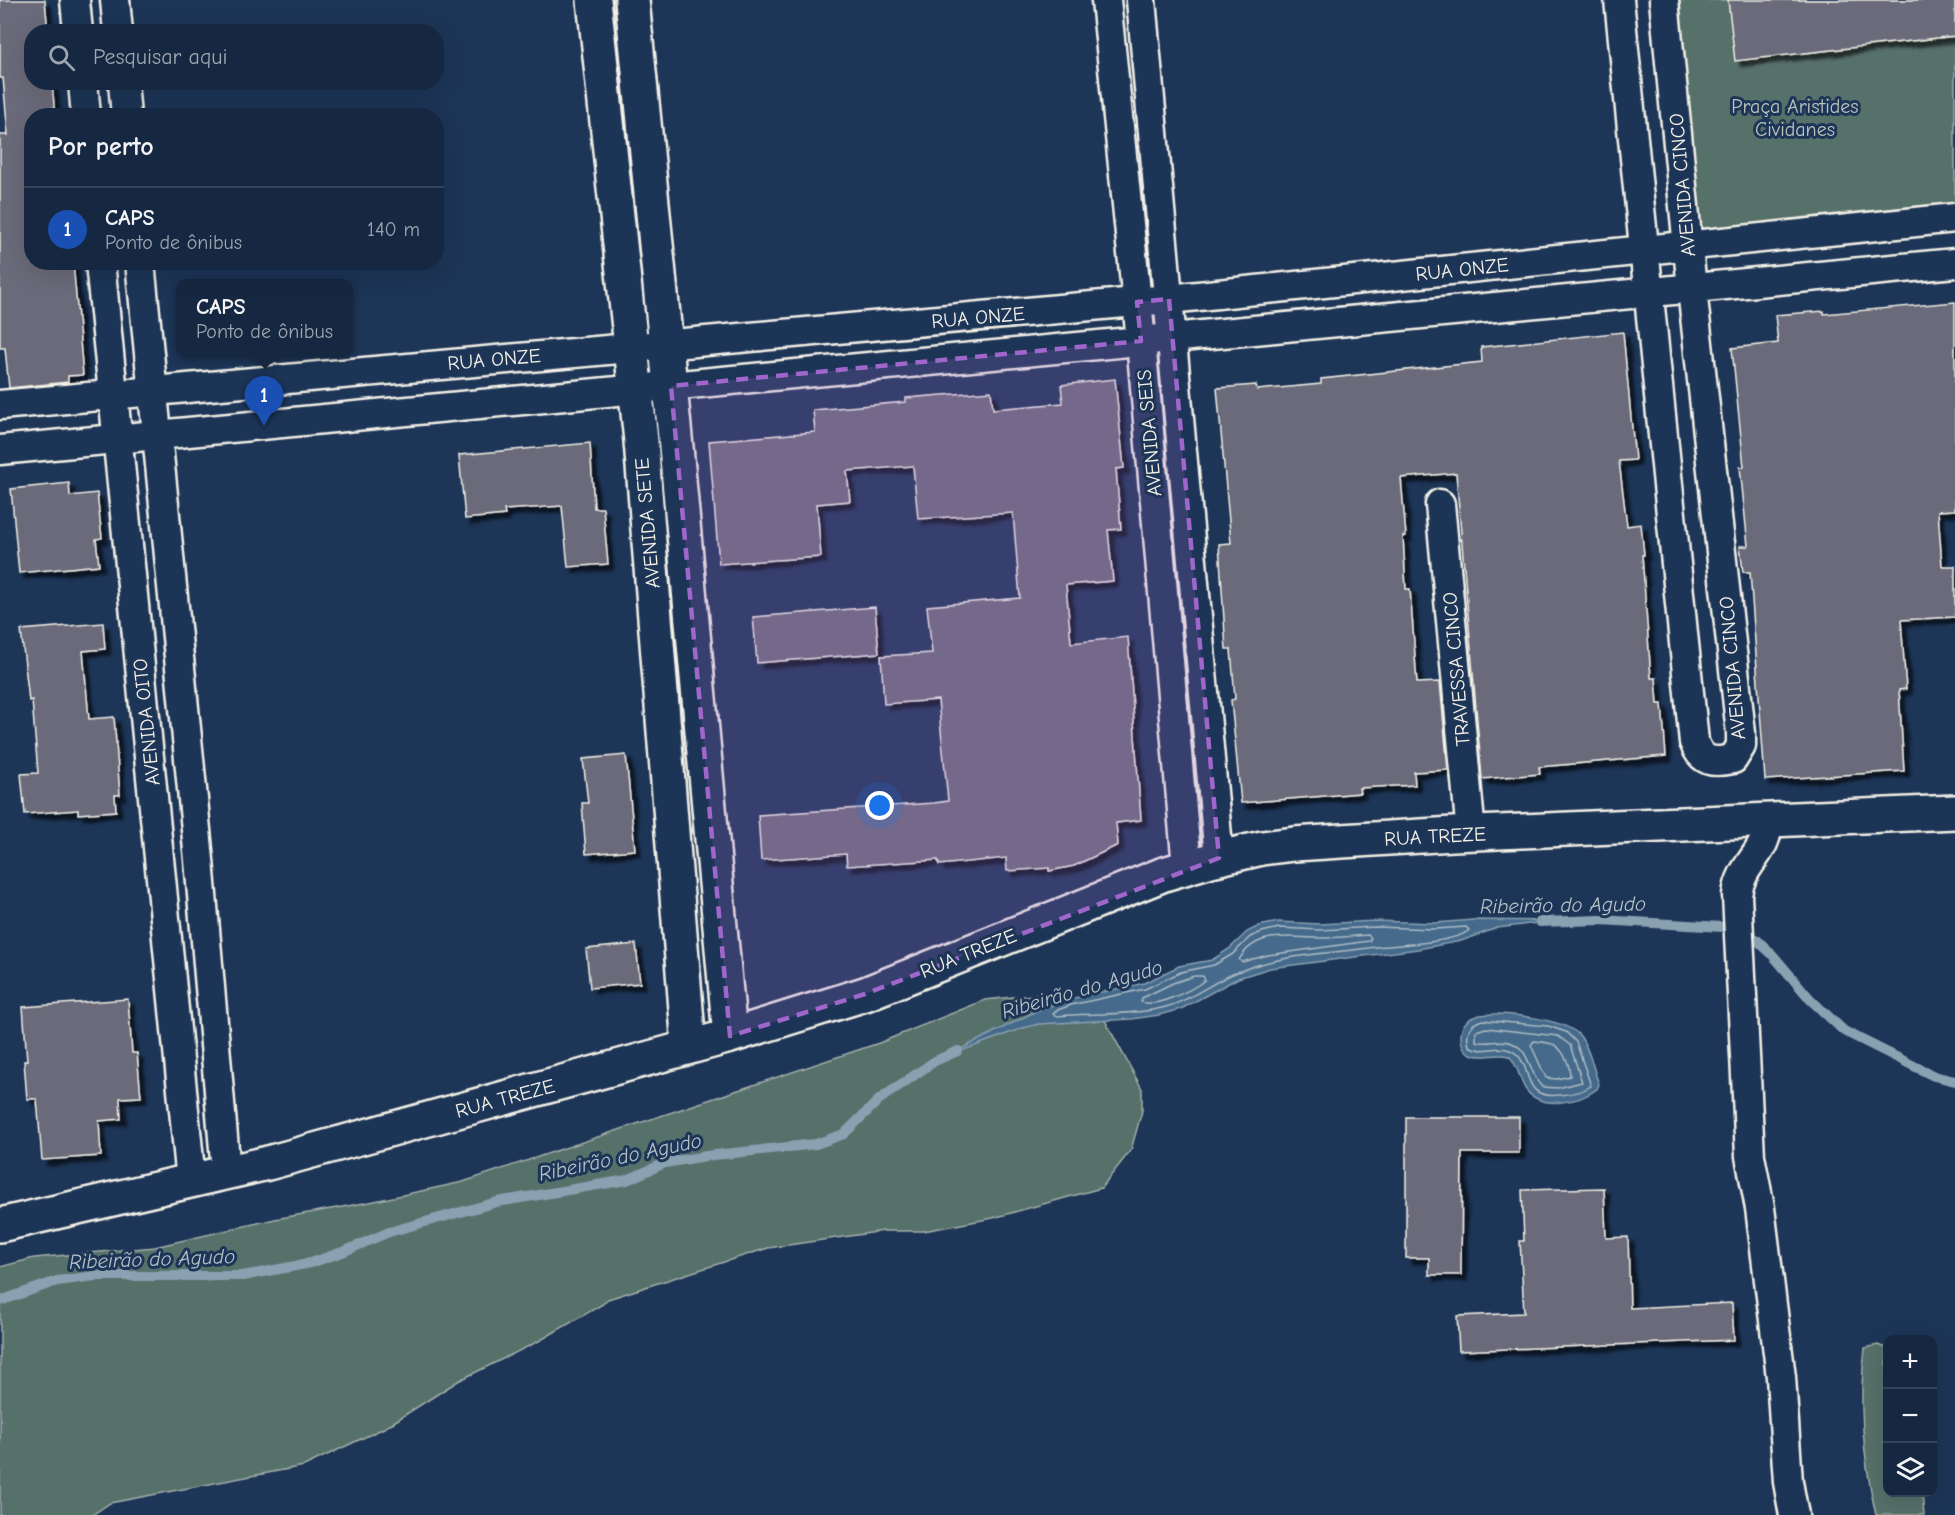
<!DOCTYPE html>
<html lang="pt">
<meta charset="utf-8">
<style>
body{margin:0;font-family:"Comic Neue",sans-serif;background:#1f3048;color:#f1f3f6}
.controls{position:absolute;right:18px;bottom:18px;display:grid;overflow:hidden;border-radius:12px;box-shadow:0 6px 24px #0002}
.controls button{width:54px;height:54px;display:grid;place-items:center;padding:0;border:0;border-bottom:2px solid #35445a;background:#162841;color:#f1f3f6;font:30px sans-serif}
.you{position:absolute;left:880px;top:806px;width:21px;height:21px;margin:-15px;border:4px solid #fff;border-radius:50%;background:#1a73e8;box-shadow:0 0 0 9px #1a73e833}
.badge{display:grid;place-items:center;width:39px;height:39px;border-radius:50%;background:#ffd166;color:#fff;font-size:20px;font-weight:700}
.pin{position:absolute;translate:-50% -50px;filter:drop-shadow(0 2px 3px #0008)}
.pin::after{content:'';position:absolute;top:32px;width:21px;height:18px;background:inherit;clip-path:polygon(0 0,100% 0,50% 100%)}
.popup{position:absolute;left:176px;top:279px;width:177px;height:78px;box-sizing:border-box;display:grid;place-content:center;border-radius:12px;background:#162841;filter:drop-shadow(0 2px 4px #0005);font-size:20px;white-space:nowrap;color:#9ea6b1}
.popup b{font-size:22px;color:#f1f3f6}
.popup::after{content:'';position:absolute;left:50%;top:100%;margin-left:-12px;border:12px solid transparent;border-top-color:#162841}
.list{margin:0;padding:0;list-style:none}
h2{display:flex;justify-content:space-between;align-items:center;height:78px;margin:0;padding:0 24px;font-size:26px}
h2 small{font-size:20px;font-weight:400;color:#9ea6b1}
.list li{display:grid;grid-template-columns:39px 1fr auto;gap:18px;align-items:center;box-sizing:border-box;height:84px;padding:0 24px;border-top:2px solid #35445a}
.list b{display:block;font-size:22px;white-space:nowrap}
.list p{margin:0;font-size:20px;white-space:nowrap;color:#9ea6b1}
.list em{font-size:20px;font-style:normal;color:#9ea6b1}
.icon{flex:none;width:33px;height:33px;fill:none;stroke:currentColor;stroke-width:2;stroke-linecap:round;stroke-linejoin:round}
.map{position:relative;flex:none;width:1955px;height:1515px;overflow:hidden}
.search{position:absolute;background:#162841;box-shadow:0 6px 24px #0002;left:24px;top:24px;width:420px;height:66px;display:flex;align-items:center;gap:15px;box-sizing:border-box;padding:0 21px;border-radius:24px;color:#9ea6b1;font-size:22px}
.panel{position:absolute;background:#162841;box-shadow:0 6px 24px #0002;left:24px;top:108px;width:420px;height:162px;border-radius:24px}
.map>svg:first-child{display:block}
.green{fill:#566f6b;stroke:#a5b0aa;stroke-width:1.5}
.water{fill:#446b8c;stroke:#8aa1b1;stroke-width:1.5}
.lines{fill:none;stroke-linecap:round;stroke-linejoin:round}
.shore{stroke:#aebbc3;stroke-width:1.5}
.stream{stroke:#8aa1b1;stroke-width:10}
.building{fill:#6a6a7a;stroke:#f4f1e8;stroke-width:1.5;filter:url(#shadow)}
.street-casing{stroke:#f4f1e8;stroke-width:33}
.secondary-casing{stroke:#f4f1e8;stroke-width:38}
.street{stroke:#1d3557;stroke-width:28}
.secondary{stroke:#1d3557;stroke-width:33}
.marked{fill:#9f67cb;fill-opacity:0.2;stroke:#9f67cb;stroke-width:4.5;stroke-dasharray:12 8;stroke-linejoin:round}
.labels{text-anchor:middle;stroke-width:6;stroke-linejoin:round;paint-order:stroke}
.park-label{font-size:20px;fill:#bdc4bc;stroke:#1d3557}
.street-label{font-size:20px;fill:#f4f1e8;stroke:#1d3557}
.water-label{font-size:21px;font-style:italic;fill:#b6c2c8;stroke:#1d3557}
</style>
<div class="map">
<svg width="1955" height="1515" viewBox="0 0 1955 1515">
<defs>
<filter id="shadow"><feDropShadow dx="5.5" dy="5.5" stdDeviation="1.5" flood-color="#0009"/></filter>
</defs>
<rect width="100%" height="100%" fill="#1d3557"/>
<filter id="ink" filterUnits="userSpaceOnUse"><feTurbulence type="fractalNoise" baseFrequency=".0167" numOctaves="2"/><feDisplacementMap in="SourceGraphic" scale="12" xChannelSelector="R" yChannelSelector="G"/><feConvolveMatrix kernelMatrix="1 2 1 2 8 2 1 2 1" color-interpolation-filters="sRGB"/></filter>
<g filter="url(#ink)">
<g class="green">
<path d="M 1664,0 L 1955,0 L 1955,218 L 1688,247 Z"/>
<path d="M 1043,994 L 1095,1002 L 1142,1089 L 1142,1111 L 1131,1150 L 1101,1188 L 993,1218 L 924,1231 L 884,1231 L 768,1248 L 608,1299 L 603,1304 L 539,1341 L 458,1381 L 386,1427 L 304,1466 L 110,1503 L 92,1515 L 0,1515 L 0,1267 L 34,1258 L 155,1247 L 275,1219 L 370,1202 L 463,1182 L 879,1043 L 985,1000 Z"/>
<path d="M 1878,1345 L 1887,1348 L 1888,1492 L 1922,1493 L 1924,1515 L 1876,1515 C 1864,1462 1858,1402 1865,1348 Z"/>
</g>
<g class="water">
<path d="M 1473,920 L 1555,921 L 1497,928 L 1461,941 L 1418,949 L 1270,968 L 1238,978 L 1181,1009 L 1159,1015 L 1132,1019 L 1039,1024 L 1023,1028 L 945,1057 L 1038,1010 L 1069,999 L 1144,983 L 1179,966 L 1212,960 L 1229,949 L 1247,932 L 1259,926 L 1278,922 L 1320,924 L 1375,921 L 1435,923 Z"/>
<path d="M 1480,1015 C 1503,1012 1565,1018 1580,1036 C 1590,1049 1593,1069 1599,1084 L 1597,1089 C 1579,1103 1541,1110 1526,1090 C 1519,1080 1519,1066 1509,1056 C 1496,1052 1484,1060 1471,1054 C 1459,1049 1458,1030 1467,1021 C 1471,1017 1476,1016 1480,1015 Z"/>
</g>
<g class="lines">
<g class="shore">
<path d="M 1375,927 L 1435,929 L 1466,927 L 1469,930 C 1456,943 1395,945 1375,947 C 1330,954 1278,954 1235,973 C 1208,984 1186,1004 1157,1009 C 1124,1016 1090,1013 1056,1016 L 1053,1014 L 1055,1011 L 1071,1005 L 1145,989 L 1181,972 L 1214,965 L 1233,954 L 1250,937 L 1262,932 L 1279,928 L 1320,930 Z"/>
<path d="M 1368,935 L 1371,938 L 1369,941 L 1268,955 L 1242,962 L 1239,960 C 1256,929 1291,938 1320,938 C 1336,938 1352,936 1368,935 Z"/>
<path d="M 1194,976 L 1203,976 L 1205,980 C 1192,990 1157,1008 1141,1002 L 1142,998 L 1173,983 Z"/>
<path d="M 1482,1020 L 1548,1026 L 1566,1032 L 1576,1042 L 1591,1086 C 1582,1092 1571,1094 1560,1095 C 1516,1100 1537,1062 1510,1050 C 1496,1044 1483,1055 1469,1046 C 1465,1033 1469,1024 1482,1020 Z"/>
<path d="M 1486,1028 L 1558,1036 L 1570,1045 L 1582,1082 L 1558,1088 L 1542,1087 C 1528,1073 1531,1048 1509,1042 C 1497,1039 1487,1045 1476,1041 L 1476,1031 Z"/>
<path d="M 1534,1041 C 1552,1043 1559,1043 1567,1061 C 1569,1067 1570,1071 1570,1076 L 1557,1079 L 1546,1078 L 1531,1045 Z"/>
</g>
<g class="stream">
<path d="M 1540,922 L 1600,920 L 1723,927 L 1757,940 L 1771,953 L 1811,1000 L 1844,1031 L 1934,1076 L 1955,1081"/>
<path d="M 0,1301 L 57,1281 L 95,1276 L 243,1276 L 311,1263 L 345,1251 L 389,1232 L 497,1202 L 627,1180 L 665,1163 L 706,1156 L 816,1144 L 844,1134 L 880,1099 L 935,1061 L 958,1051"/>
</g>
</g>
<g class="building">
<path d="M 0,0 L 45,0 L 48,32 L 32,32 L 32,82 L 52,82 L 55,116 L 32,116 L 32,262 L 73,262 L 83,375 L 68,376 L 68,382 L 9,388 L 5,348 L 0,348 L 0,135 L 8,135 L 3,78 L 0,78 Z"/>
<path d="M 1728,0 L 1955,0 L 1955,36 L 1735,61 Z"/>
<path d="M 1955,302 L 1955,510 L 1938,511 L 1942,566 L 1955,566 L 1955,617 L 1901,620 L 1906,689 L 1899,690 L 1904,771 L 1765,780 L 1750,572 L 1743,572 L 1740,546 L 1748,546 L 1740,467 L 1744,467 L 1732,348 L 1778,343 L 1775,315 L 1824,311 L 1824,314 Z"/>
<path d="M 1623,332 L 1635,460 L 1619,461 L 1627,526 L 1641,524 L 1644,555 L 1642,555 L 1651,678 L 1656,678 L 1658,704 L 1662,704 L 1666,756 L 1539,767 L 1540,774 L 1482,779 L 1456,473 L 1401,478 L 1406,536 L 1403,536 L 1406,589 L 1410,589 L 1417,683 L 1440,682 L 1448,770 L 1414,772 L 1415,785 L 1359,788 L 1360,793 L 1241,803 L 1231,700 L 1235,699 L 1231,649 L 1226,649 L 1224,620 L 1219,544 L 1231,543 L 1217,388 L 1256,385 L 1257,390 L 1321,384 L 1321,379 L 1482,362 L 1481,347 Z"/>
<path d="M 1115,379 L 1124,468 L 1116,469 L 1121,529 L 1108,530 L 1113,581 L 1066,585 L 1071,643 L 1128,637 L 1141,820 L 1116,823 L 1118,845 L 1074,866 L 1049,871 L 1049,868 L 1007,871 L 1006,858 L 939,865 L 938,860 L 847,866 L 846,854 L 761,860 L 758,815 L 934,803 L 948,801 L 938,700 L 884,704 L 881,656 L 932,653 L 927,606 L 1020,598 L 1013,513 L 918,519 L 913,466 L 847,471 L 850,501 L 817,504 L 821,557 L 719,564 L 709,441 L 815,432 L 813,410 L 906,402 L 906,398 L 991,391 L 993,409 L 1063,403 L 1061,385 Z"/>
<path d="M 590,443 L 594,508 L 603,508 L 608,564 L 568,567 L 562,506 L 504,510 L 505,515 L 465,519 L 459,455 Z"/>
<path d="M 69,483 L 70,496 L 97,493 L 102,538 L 96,539 L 99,565 L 19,573 L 11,489 Z"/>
<path d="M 875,607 L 879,653 L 757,663 L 753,617 Z"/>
<path d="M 103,623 L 105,649 L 83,651 L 89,719 L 114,717 L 120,795 L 115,795 L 116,811 L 78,814 L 78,810 L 25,814 L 21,774 L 38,773 L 32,700 L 29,701 L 21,630 Z"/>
<path d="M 626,755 L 635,850 L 586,854 L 582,803 L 588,803 L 583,759 Z"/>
<path d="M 636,944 L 640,983 L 590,988 L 586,949 Z"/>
<path d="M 128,999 L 132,1053 L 137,1053 L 141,1097 L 120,1098 L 121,1119 L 99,1121 L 101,1156 L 42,1160 L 37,1099 L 27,1099 L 24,1061 L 27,1061 L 23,1007 Z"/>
<path d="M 1406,1117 L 1519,1117 L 1519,1153 L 1462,1153 L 1461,1275 L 1429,1275 L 1429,1258 L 1406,1258 Z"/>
<path d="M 1604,1188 L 1606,1238 L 1628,1237 L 1630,1308 L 1732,1303 L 1734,1340 L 1459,1351 L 1457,1316 L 1524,1313 L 1520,1241 L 1524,1241 L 1522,1190 Z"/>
</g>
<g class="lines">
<defs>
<g id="street">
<path d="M 75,0 L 78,32"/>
<path d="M 115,0 L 118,32"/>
<path d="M 1106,0 L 1141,341 L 1187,867"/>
<path d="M 1141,0 L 1219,858"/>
<path d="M 1619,0 L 1694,742 C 1702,763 1713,763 1733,759 L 1741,746 L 1741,733 L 1692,289 L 1664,0"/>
<path d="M 83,82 L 86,116"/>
<path d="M 123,82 L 126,116"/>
<path d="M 100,262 L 191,1181"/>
<path d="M 140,262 L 199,860 L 226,1172"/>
<path d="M 0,405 L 1169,299 L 1955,218"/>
<path d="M 0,450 L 1955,263"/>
<path d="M 1440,504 L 1471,834"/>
<path d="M 1768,820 C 1768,854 1741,862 1737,895 L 1750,1156 L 1760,1208 L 1781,1377 L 1788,1482 L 1794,1515"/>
</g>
<g id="secondary">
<path d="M 594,0 L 641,441 L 689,1047"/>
<path d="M 632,0 L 676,447 L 730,1036"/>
<path d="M 0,1225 L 268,1163 L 730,1036 L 865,994 L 1164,874 L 1211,860 L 1262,848 L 1294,844 L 1453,834 L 1955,812"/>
</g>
</defs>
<use href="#street" class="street-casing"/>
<use href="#secondary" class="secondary-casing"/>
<use href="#street" class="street"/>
<use href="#secondary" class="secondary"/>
</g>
</g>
<path class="marked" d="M 1169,299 L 1219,858 L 865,994 L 730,1036 L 671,386 L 1141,341 L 1137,302 Z"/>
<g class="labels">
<g class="park-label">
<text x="1795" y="113">Praça Aristides<tspan x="1795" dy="23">Cividanes</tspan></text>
</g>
<g class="street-label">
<text transform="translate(1682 185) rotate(-95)" y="7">AVENIDA CINCO</text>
<text transform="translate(1462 269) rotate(-6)" y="7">RUA ONZE</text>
<text transform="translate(978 317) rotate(-5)" y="7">RUA ONZE</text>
<text transform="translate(494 359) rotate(-5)" y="7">RUA ONZE</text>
<text transform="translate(1149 433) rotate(-95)" y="7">AVENIDA SEIS</text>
<text transform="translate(647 523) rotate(-95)" y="7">AVENIDA SETE</text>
<text transform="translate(1732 668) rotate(-95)" y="7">AVENIDA CINCO</text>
<text transform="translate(1456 669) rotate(-95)" y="7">TRAVESSA CINCO</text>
<text transform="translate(146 722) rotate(-96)" y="7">AVENIDA OITO</text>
<text transform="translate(1435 836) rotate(-3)" y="7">RUA TREZE</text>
<text transform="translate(968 953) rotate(-22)" y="7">RUA TREZE</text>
<text transform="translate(505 1098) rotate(-15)" y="7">RUA TREZE</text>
</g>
<g class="water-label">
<text transform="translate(1563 905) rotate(-1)" y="7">Ribeirão do Agudo</text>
<text transform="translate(1082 989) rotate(-16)" y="7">Ribeirão do Agudo</text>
<text transform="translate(620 1157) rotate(-12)" y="7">Ribeirão do Agudo</text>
<text transform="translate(152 1259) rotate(-2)" y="7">Ribeirão do Agudo</text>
</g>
</g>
</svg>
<div class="controls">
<button>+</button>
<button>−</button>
<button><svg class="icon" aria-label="layers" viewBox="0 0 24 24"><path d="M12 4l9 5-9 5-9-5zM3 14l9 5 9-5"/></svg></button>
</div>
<div class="you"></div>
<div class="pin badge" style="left:264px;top:426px;background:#1a4fb4">1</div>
<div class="popup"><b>CAPS</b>Ponto de ônibus</div>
<div class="search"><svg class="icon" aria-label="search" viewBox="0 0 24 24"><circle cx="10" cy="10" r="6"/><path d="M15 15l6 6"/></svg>Pesquisar aqui</div>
<section class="panel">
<h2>Por perto<small></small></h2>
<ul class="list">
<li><span class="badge" style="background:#1a4fb4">1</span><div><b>CAPS</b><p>Ponto de ônibus</p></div><em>140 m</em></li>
</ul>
</section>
</div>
